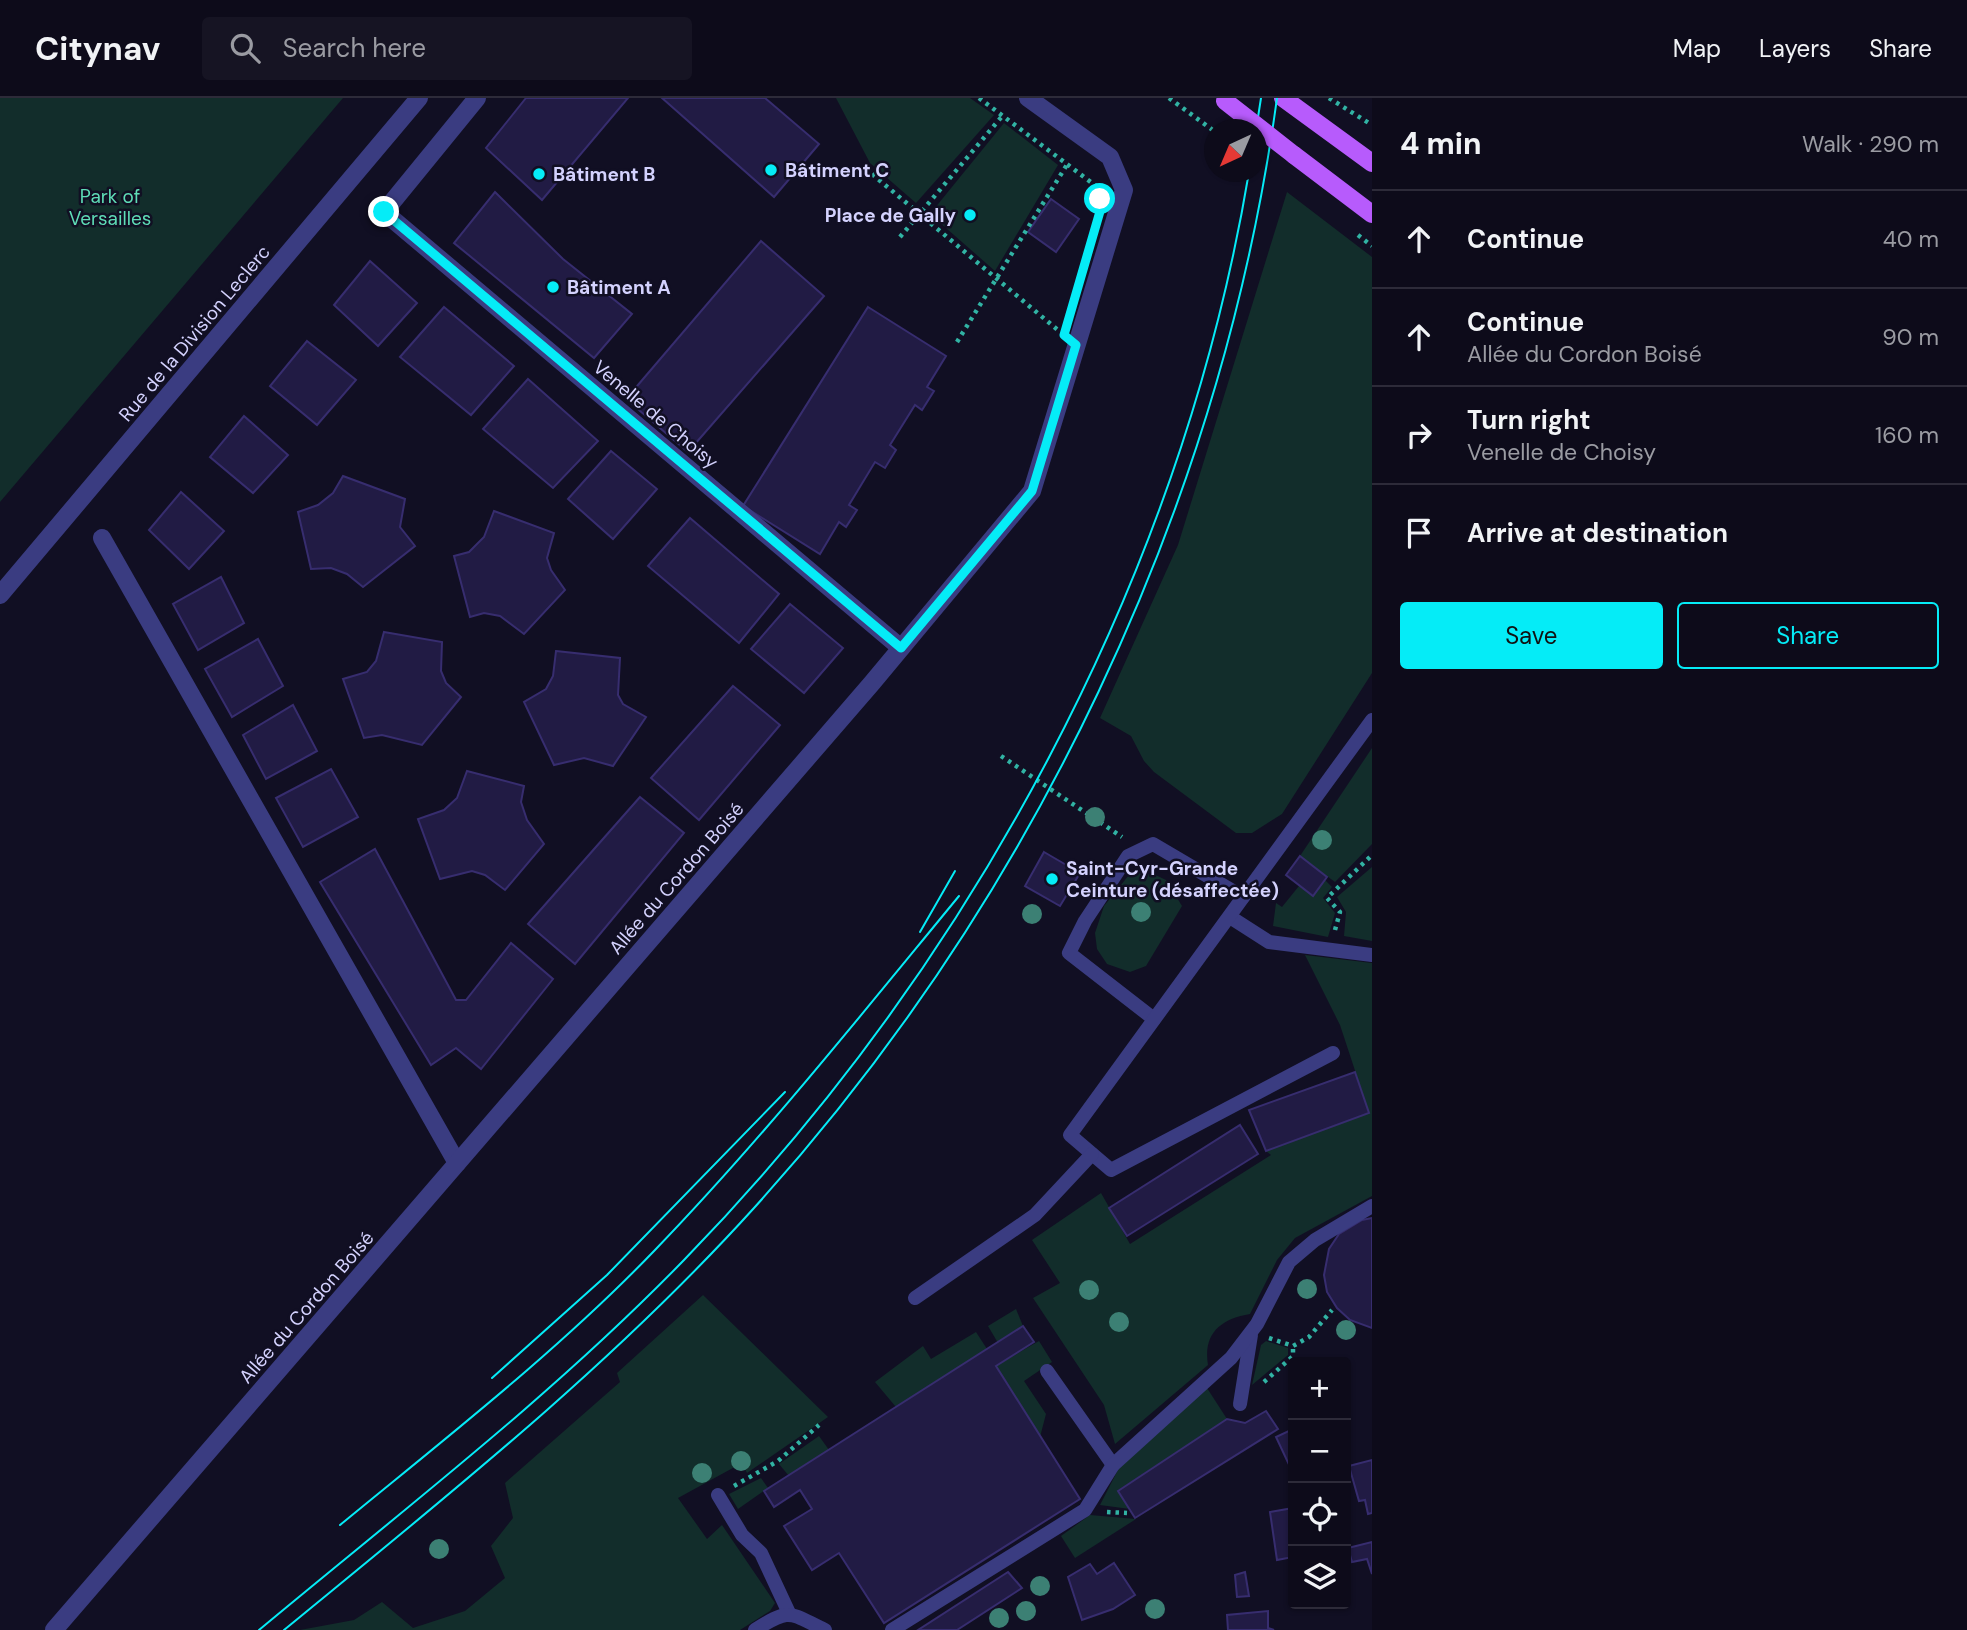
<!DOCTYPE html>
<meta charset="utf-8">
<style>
body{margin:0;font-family:"DM Sans",sans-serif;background:#161423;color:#f1f3f6}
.controls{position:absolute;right:21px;bottom:21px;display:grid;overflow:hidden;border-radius:7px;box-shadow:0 2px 5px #0004}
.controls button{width:63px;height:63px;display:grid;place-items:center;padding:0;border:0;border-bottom:2px solid #2d2b39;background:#0d0b1a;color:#f1f3f6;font:35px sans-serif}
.compass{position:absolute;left:1204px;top:21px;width:63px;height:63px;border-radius:50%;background:#0d0b1a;box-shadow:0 2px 5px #0004;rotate:224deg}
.stop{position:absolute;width:21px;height:21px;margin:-16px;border:5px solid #05ecf7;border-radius:50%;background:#fff}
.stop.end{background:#05ecf7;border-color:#fff;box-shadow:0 2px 7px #0008}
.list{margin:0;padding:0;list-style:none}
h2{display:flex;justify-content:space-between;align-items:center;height:91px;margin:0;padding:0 28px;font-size:30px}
h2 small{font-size:23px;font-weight:400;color:#9a9ba2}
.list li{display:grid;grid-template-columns:46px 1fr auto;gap:21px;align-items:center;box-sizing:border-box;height:98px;padding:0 28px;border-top:2px solid #2d2b39}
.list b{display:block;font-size:26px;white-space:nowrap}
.list p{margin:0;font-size:23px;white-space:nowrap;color:#9a9ba2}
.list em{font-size:23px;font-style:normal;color:#9a9ba2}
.actions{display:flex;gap:14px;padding:21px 28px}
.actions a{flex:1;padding:16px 0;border:2px solid #05ecf7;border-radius:7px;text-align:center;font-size:24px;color:#05ecf7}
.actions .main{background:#05ecf7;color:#111}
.icon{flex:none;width:38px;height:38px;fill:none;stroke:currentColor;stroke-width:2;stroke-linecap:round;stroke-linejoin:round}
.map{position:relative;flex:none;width:1372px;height:1532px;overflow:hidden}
header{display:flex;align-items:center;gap:42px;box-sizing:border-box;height:98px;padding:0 35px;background:#0d0b1a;border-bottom:2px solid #2d2b39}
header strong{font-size:33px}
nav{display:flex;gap:38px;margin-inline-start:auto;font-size:24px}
.search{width:490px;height:63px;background:#161423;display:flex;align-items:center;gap:18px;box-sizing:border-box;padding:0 24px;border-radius:7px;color:#9a9ba2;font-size:26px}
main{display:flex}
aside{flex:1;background:#0d0b1a}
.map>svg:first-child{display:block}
.green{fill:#122d2b}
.building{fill:#211b44;stroke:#372d6f;stroke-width:2}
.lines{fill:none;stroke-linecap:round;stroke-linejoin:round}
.path{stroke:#31b3a4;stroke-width:4.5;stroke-dasharray:3.5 5;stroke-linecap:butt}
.service{stroke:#3a3c81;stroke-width:14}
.minor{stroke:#3a3c81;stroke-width:18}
.primary{stroke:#b75bfc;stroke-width:18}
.tram{stroke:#05ecf7;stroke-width:2}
.primary-bridge{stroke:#b75bfc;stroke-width:18}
.tree{fill:#3c8074}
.route{stroke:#05ecf7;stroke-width:9}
.poi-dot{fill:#05ecf7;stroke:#110f23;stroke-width:2.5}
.labels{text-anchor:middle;stroke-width:5;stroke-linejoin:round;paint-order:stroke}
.poi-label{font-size:19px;font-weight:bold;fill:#d4d2fe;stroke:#110f23;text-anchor:start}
.park-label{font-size:19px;fill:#5fddb7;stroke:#110f23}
.street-label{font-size:19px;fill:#d4d2fe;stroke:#110f23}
</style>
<header>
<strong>Citynav</strong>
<div class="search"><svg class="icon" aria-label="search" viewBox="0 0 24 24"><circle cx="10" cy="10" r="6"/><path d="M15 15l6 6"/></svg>Search here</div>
<nav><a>Map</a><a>Layers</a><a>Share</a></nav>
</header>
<main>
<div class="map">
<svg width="1372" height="1532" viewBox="0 0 1372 1532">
<rect width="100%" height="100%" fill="#110f23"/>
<g class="green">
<path d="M 0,0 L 343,0 L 0,404 Z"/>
<path d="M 836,0 L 970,0 L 994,17 L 916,105 L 870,65 Z"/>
<path d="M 1004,25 L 1058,67 L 995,173 L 930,116 Z"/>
<path d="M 1287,94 L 1372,159 L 1372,575 L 1282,716 L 1252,735 L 1236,735 L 1154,674 L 1144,663 L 1131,638 L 1100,620 L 1178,447 Z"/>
<path d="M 1372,650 L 1372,746 L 1335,784 L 1300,758 Z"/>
<path d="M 1372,769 L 1372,843 L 1344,838 L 1346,814 L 1337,799 Z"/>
<path d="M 1147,773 L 1166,782 L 1182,808 L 1146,868 L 1130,874 L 1107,866 L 1097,851 L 1095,835 L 1104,808 L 1129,777 Z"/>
<path d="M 1325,782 L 1332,789 L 1323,800 L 1335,815 L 1328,839 L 1273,828 L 1276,805 L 1282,809 L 1299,788 L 1313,798 Z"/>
<path d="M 1305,857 L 1372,865 L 1372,1098 L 1295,1140 L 1277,1162 L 1250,1216 C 1220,1221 1203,1236 1208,1267 L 1115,1346 L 1104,1307 L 1033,1200 L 1060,1185 L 1032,1142 L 1101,1095 L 1130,1146 L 1271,1057 L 1266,1053 L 1369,1015 L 1340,927 Z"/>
<path d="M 703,1197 L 828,1319 L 747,1375 L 742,1365 L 678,1400 L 707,1441 L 722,1427 L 775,1505 L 770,1513 L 740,1532 L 300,1532 L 354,1522 L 382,1504 L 413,1530 L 465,1513 L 505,1480 L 491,1448 L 513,1420 L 505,1385 L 620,1284 L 617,1275 Z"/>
<path d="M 1016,1211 L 1023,1228 L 998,1245 L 988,1228 Z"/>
<path d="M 976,1234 L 987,1251 L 896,1309 L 875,1284 L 923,1248 L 931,1261 Z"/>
<path d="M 1039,1243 L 1052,1264 L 1024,1283 L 1046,1316 L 1040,1339 L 996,1268 Z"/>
<path d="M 1266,1243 L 1288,1250 L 1288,1257 L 1252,1287 L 1261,1247 Z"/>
<path d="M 1207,1290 L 1227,1321 L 1118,1392 L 1130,1411 L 1100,1407 L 1121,1366 Z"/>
<path d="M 819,1338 L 829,1352 L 789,1378 L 779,1366 Z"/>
<path d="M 761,1380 L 768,1390 L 738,1411 L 729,1396 Z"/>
<path d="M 1090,1417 L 1136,1421 L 1075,1460 L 1061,1438 Z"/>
</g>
<g class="building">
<path d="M 526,0 L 628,0 L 542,102 L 486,50 Z"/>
<path d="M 662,0 L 765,0 L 819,46 L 774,99 Z"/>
<path d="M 495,94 L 563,161 L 632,216 L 594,260 L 454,145 Z"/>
<path d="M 1051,101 L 1079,121 L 1056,154 L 1028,134 Z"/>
<path d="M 761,143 L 824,198 L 688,354 L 626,301 Z"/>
<path d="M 370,163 L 417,205 L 378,248 L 334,207 Z"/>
<path d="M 444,209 L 514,268 L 471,317 L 400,259 Z"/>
<path d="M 868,209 L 946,258 L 927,289 L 934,293 L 922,312 L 915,307 L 890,347 L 896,352 L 885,370 L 875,364 L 849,407 L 857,412 L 846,429 L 839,424 L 820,456 L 743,408 Z"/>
<path d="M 307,243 L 356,282 L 317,327 L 270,288 Z"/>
<path d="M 528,281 L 598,343 L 553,390 L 483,331 Z"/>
<path d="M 244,318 L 288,357 L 253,395 L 210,359 Z"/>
<path d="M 611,353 L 657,391 L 613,441 L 568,401 Z"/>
<path d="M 343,378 L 405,401 L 400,429 L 415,448 L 363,489 L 347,476 L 331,470 L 311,471 L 298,414 L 318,407 L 333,395 Z"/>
<path d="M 181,394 L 224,433 L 189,471 L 149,432 Z"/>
<path d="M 494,413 L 554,435 L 547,460 L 551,472 L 565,492 L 524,536 L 500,518 L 484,515 L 470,519 L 454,458 L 469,454 L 484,439 Z"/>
<path d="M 690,420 L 779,496 L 739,545 L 648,468 Z"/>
<path d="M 221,479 L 244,525 L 198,552 L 173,506 Z"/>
<path d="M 790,506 L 843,550 L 804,595 L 751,551 Z"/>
<path d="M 384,534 L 442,544 L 441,573 L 446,585 L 461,599 L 422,647 L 382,637 L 364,640 L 343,581 L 367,574 L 376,563 Z"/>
<path d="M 258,541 L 283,588 L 232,619 L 205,571 Z"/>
<path d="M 556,553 L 620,560 L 618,597 L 623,606 L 646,619 L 613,668 L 584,660 L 554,667 L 524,604 L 546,591 L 553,578 Z"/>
<path d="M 733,588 L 780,627 L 699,722 L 651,680 Z"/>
<path d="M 293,607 L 317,653 L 266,681 L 243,637 Z"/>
<path d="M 331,671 L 358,719 L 303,749 L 276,700 Z"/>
<path d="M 467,673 L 524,688 L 521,704 L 527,722 L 544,746 L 505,792 L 485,777 L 472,773 L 440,781 L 418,721 L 444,712 L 457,700 Z"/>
<path d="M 640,699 L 684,735 L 575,866 L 528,826 Z"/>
<path d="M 375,751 L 456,902 L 466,902 L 511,845 L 553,881 L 481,971 L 456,950 L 431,967 L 320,784 Z"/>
<path d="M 1044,754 L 1080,775 L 1060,808 L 1025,788 Z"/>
<path d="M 1300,758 L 1327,779 L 1313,798 L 1286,777 Z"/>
<path d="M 1355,974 L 1369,1015 L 1266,1053 L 1249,1012 Z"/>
<path d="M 1240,1027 L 1258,1056 L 1127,1138 L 1109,1110 Z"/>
<path d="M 1372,1120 L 1372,1230 L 1350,1222 L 1337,1210 L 1327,1194 L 1324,1177 L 1329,1151 L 1339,1136 L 1362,1122 Z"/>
<path d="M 1023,1228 L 1034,1244 L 996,1268 L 1080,1401 L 884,1525 L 839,1455 L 812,1472 L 784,1428 L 812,1411 L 800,1392 L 774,1409 L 764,1393 Z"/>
<path d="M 1266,1313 L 1278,1331 L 1135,1420 L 1118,1393 L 1227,1321 L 1245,1325 Z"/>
<path d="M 1293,1331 L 1293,1370 L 1291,1371 L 1276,1339 Z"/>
<path d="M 1372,1362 L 1372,1415 L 1368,1416 L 1365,1402 L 1359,1403 L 1349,1368 Z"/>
<path d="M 1293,1410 L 1293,1459 L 1277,1462 L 1270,1414 Z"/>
<path d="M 1372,1444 L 1372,1476 L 1367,1461 L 1352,1464 L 1348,1450 Z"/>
<path d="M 1114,1465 L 1135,1497 L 1113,1511 L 1082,1522 L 1068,1479 L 1090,1466 L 1097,1476 Z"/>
<path d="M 1008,1474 L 1022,1490 L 957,1532 L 918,1532 Z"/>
<path d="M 1245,1474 L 1249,1498 L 1237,1499 L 1235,1477 Z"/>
<path d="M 1268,1513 L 1268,1530 L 1274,1532 L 1228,1532 L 1227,1517 Z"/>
</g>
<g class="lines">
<g class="path">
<path d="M 979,0 L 1096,88"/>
<path d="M 1169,0 L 1214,33"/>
<path d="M 1329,0 L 1372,27"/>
<path d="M 872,76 L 1059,233"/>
<path d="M 1358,137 L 1372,148"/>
<path d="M 900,139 L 1004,16"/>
<path d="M 957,244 L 1068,65"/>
<path d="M 1001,658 L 1122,739"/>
<path d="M 1335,832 L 1340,814 L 1327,800 L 1372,757"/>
<path d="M 1269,1240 L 1293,1248 L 1309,1239 L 1332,1212"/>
<path d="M 1264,1284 L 1293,1258 L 1293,1248"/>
<path d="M 734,1388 L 778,1363 L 819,1327"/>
<path d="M 1107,1414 L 1127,1415"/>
</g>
<g class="service">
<path d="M 1230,819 L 1269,844 L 1372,857"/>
<path d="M 1154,921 L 1069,855 L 1085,823 L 1128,758 L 1153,746 L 1243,799"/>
<path d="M 1333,955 L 1111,1072 L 1070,1037 L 1372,622"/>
<path d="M 915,1200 L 1035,1117 L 1092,1056"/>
<path d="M 1047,1273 L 1113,1367"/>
<path d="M 1240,1306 L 1251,1237"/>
<path d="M 718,1397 L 742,1437 L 761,1455 L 789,1515"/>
<path d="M 755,1532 C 791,1509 789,1515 825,1532"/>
<path d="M 892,1532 L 1085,1412 L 1113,1367 L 1231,1260 L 1257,1226 L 1289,1164 L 1315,1142 L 1372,1108"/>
</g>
<g class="minor">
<path d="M 477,0 L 384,114 L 901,550"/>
<path d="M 102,440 L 457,1065"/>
<path d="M 0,497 L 419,0"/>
<path d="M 54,1532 L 872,585 L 1032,393 L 1124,92 L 1110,59 L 1028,0"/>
</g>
<g class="primary">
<path d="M 1283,0 L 1372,65"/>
<path d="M 1294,57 L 1372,116"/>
</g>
<g class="tram">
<path d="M 1256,32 L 1261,0"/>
<path d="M 920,834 L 955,773"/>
<path d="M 492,1280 L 607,1177 L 785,994"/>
<path d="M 340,1427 C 447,1339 559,1252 655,1152 C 763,1040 861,917 959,798"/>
<path d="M 259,1532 C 403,1412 553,1297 684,1162 C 971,867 1181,481 1249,74"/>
<path d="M 284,1532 C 446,1399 613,1266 754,1110 C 1031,804 1221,410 1277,0"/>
</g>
<path class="primary-bridge" d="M 1225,3 L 1294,57"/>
</g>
<g class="tree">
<circle cx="1095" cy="719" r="10"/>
<circle cx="1322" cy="742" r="10"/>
<circle cx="1141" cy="814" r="10"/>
<circle cx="1032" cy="816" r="10"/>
<circle cx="1307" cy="1191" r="10"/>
<circle cx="1089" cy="1192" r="10"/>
<circle cx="1119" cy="1224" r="10"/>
<circle cx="1346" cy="1232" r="10"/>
<circle cx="741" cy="1363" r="10"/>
<circle cx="702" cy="1375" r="10"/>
<circle cx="439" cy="1451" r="10"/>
<circle cx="1040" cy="1488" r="10"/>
<circle cx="1155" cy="1511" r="10"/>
<circle cx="1026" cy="1513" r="10"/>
<circle cx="999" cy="1520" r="10"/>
</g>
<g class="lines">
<path class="route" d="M 384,114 L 901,550 L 1032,393 L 1076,247 L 1064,237 L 1101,110 L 1100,101"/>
</g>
<g class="poi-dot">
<circle cx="771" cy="72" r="7"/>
<circle cx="539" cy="76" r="7"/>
<circle cx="970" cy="117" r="7"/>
<circle cx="553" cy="189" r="7"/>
<circle cx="1052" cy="781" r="7"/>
</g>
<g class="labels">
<g class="poi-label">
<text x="785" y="79">Bâtiment C</text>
<text x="553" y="83">Bâtiment B</text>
<text x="956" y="124" text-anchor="end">Place de Gally</text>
<text x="567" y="196">Bâtiment A</text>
<text x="1066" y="777">Saint-Cyr-Grande<tspan x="1066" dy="22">Ceinture (désaffectée)</tspan></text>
</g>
<g class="park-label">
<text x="110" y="105">Park of<tspan x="110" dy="22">Versailles</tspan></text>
</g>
<g class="street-label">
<text transform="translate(194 235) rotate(-50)" y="7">Rue de la Division Leclerc</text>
<text transform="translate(656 316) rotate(40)" y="7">Venelle de Choisy</text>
<text transform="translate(676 780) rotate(-49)" y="7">Allée du Cordon Boisé</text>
<text transform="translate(306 1209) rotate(-49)" y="7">Allée du Cordon Boisé</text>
</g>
</g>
</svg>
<div class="controls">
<button>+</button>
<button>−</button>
<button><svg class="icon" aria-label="locate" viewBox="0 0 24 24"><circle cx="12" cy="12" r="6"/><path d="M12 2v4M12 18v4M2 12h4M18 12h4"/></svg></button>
<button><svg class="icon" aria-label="layers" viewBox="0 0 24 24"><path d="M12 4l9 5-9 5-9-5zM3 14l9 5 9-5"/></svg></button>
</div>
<svg class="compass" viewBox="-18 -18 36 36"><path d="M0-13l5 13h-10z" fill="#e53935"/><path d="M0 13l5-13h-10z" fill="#9a9ba2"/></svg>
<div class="stop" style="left:1100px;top:101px"></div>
<div class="stop end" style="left:384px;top:114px"></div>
</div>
<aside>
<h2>4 min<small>Walk · 290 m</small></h2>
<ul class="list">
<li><svg class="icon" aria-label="ahead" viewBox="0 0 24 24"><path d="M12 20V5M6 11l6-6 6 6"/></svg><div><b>Continue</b></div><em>40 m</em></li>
<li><svg class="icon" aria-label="ahead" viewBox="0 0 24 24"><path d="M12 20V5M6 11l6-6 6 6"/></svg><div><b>Continue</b><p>Allée du Cordon Boisé</p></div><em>90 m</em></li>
<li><svg class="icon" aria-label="right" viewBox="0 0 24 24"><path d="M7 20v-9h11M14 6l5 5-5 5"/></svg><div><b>Turn right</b><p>Venelle de Choisy</p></div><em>160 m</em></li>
<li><svg class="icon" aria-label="arrive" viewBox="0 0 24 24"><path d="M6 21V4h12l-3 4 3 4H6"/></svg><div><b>Arrive at destination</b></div></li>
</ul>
<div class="actions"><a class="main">Save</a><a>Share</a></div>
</aside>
</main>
